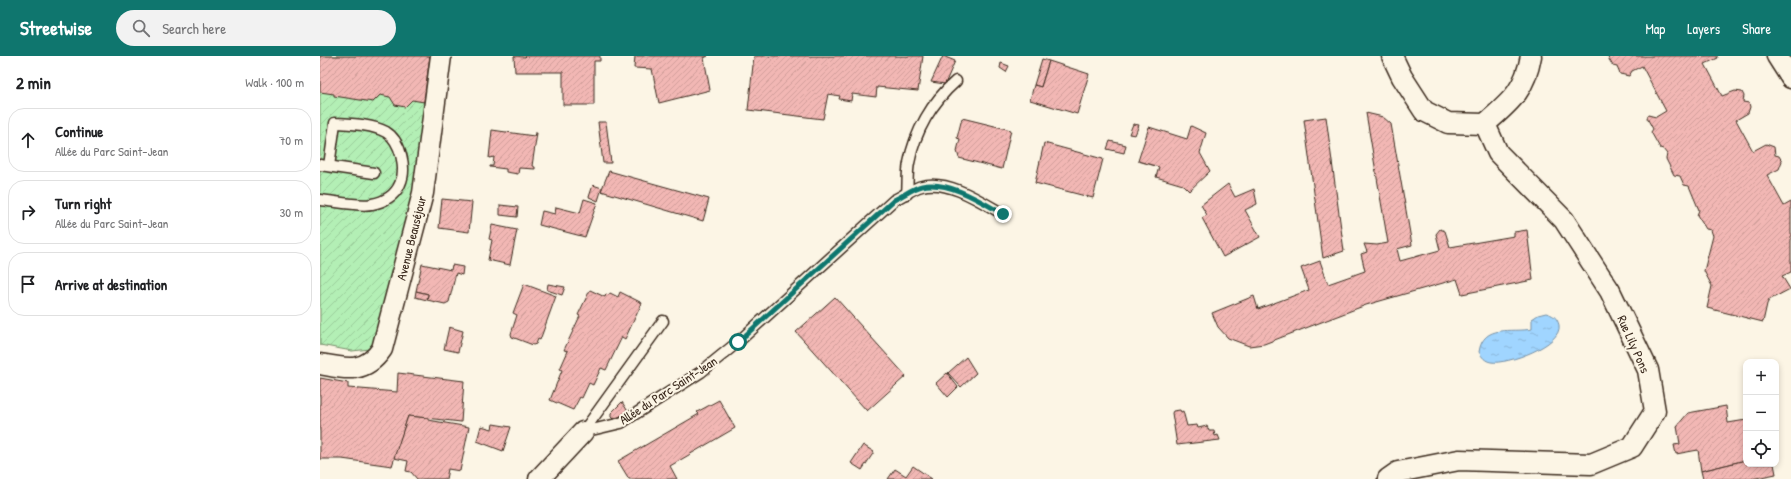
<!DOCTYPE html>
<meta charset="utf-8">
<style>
body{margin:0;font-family:"Patrick Hand",sans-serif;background:#f2f2f2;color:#202124}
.controls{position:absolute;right:12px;bottom:12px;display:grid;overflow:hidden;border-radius:8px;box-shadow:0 2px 6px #0003}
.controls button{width:36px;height:36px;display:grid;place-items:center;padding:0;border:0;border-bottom:1px solid #e0e0e0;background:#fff;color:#202124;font:20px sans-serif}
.stop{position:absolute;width:12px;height:12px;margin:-9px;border:3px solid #0f766e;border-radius:50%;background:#fff}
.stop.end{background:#0f766e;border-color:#fff;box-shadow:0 1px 4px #0008}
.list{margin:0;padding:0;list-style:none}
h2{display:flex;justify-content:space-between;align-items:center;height:52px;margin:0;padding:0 16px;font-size:17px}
h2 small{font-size:13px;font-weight:400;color:#757577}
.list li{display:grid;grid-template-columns:26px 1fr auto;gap:12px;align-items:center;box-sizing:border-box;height:64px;margin:0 8px 8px;padding:0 8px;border:1px solid #e0e0e0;border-radius:16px}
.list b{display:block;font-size:15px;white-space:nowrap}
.list p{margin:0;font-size:13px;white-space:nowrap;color:#757577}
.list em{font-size:13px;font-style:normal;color:#757577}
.icon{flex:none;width:22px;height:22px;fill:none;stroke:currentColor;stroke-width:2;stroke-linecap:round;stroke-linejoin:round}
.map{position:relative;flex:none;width:1471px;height:423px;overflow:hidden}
header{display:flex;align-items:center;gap:24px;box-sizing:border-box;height:56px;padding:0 20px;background:#0f766e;color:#fff}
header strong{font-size:19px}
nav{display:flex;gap:22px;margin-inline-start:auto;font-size:14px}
.search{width:280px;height:36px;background:#f2f2f2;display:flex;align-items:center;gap:10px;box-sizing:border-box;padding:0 14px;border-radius:22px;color:#757577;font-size:15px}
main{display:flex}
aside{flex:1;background:#fff}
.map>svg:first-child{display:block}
.garden{fill:url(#garden-furrows);stroke:#778c6a}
.water{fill:url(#water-ripples);stroke:#7891a5}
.building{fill:url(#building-hatch);stroke:#3b2a1e}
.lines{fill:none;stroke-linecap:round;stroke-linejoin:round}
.lane-casing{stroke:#3b2a1e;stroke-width:13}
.street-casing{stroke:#3b2a1e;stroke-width:23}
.lane{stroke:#fcf5e5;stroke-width:10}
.street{stroke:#fcf5e5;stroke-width:20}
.route{stroke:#0f766e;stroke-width:5}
.labels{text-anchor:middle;stroke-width:4;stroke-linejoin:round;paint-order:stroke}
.street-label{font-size:13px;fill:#3b2a1e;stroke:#fcf5e5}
</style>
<header>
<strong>Streetwise</strong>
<div class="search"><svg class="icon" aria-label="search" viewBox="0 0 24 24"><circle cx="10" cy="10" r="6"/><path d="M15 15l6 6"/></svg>Search here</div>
<nav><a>Map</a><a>Layers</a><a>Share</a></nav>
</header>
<main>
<aside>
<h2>2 min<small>Walk · 100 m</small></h2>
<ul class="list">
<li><svg class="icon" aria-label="ahead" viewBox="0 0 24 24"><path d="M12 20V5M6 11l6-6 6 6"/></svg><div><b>Continue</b><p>Allée du Parc Saint-Jean</p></div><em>70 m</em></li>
<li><svg class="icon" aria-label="right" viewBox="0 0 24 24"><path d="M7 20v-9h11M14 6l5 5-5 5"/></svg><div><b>Turn right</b><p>Allée du Parc Saint-Jean</p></div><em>30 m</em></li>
<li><svg class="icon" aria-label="arrive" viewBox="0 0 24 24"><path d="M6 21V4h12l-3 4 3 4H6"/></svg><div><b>Arrive at destination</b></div></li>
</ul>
</aside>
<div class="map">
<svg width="1471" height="423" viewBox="0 0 1471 423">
<defs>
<pattern id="garden-furrows" width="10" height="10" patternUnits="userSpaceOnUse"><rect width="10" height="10" fill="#b3efb5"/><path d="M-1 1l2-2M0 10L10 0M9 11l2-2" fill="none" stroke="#9bcd9b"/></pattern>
<pattern id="water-ripples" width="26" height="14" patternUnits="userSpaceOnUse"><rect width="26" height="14" fill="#a0d5ff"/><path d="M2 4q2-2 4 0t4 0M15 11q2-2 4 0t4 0" fill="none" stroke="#8bb7da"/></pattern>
<pattern id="building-hatch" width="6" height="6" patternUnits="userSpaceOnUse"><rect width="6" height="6" fill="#f2b7b4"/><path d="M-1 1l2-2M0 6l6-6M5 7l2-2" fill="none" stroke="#d09e9a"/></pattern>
</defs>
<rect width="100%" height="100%" fill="#fcf5e5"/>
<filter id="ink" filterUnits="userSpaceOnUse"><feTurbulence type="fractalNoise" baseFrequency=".025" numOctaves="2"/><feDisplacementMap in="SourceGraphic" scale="8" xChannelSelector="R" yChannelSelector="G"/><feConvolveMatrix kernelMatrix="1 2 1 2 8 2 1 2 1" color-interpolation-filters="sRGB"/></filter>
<g filter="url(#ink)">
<path class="garden" d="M 0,0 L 116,0 L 97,129 L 60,280 L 50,293 L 32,295 L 0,289 Z"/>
<path class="water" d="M 1226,257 C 1233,259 1237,261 1239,269 C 1243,289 1186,309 1171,306 C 1165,305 1162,301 1159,296 C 1163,267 1192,277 1212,273 L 1212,263 L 1218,259 Z"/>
<g class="building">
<path d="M 0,0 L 110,0 L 104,46 L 92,44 L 85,51 L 75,49 L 70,41 L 60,39 L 53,46 L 14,40 L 14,38 L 0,36 Z"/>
<path d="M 194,0 L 205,1 L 206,0 L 280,0 L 280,5 L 274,5 L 274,49 L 243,49 L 243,16 L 195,16 Z"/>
<path d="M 315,0 L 388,0 L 384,2 L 390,34 L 339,47 L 332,13 L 314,12 Z"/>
<path d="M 434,0 L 603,0 L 598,35 L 557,31 L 556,41 L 532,38 L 531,45 L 519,43 L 520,40 L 508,38 L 503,63 L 428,54 Z"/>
<path d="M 623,0 L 635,5 L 625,28 L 611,26 Z"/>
<path d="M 1287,0 L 1397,0 L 1398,2 L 1385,8 L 1402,40 L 1415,35 L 1422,36 L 1424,40 L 1423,46 L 1429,47 L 1430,51 L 1428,57 L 1416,64 L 1433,95 L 1446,88 L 1454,91 L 1455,99 L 1459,100 L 1462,105 L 1459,113 L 1447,119 L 1464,150 L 1471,146 L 1471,216 L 1462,220 L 1470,233 L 1449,244 L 1447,248 L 1443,266 L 1387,252 L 1392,230 L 1384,215 L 1393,180 L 1391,174 L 1386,173 L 1377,159 L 1379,154 L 1369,130 L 1364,129 L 1360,120 L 1354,119 L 1346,103 L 1347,98 L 1343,93 L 1340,92 L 1331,76 L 1333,73 L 1327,62 L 1328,59 L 1336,61 L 1346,55 L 1322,10 L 1312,15 L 1309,20 L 1300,18 L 1297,11 L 1293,10 Z"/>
<path d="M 722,3 L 729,5 L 721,31 L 714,29 Z"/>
<path d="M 729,5 L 769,18 L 757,58 L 710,44 L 714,29 L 721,31 Z"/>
<path d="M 681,7 L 689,10 L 686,16 L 680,12 Z"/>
<path d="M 1046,57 L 1063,61 L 1071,68 L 1092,189 L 1077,193 L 1080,205 L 1120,194 L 1116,178 L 1120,173 L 1125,175 L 1130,191 L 1194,180 L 1194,176 L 1207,174 L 1213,224 L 1142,238 L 1137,223 L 1046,249 L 944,288 L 929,290 L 908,282 L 898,271 L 892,257 L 934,240 L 938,253 L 989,234 L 981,212 L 1000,205 L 1008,228 L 1045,215 L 1041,198 L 1047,196 L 1044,188 L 1057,189 L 1068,187 Z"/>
<path d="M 1006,61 L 1024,195 L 1003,202 L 984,64 Z"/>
<path d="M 642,62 L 691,74 L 682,113 L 639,102 L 637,95 L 640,83 L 637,82 Z"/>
<path d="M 278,66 L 286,66 L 291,107 L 283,107 Z"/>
<path d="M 813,68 L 819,69 L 815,79 L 809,78 Z"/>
<path d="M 871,70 L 886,77 L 880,97 L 890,115 L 869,135 L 863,129 L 836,121 L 839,111 L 818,105 L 829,71 L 867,83 Z"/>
<path d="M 172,74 L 214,80 L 215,77 L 217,77 L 212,110 L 215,111 L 215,113 L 199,112 L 198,118 L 186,116 L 186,113 L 170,111 L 170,110 L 173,110 L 174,101 L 169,102 Z"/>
<path d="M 790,85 L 806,89 L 804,97 L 787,93 Z"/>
<path d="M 724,87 L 783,103 L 773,142 L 715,127 Z"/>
<path d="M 289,115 L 389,143 L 383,165 L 281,135 Z"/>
<path d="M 908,128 L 915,141 L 934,133 L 937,148 L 925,154 L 940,181 L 903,201 L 882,162 L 887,159 L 881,149 Z"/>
<path d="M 273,129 L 282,132 L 278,145 L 269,141 Z"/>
<path d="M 122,143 L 152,146 L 149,176 L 119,172 Z"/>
<path d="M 264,143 L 277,147 L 265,181 L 219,169 L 222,155 L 235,158 L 236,151 L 260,157 Z"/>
<path d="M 180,149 L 198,151 L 197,161 L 180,159 Z"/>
<path d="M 172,169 L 197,174 L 190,209 L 168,204 L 172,184 L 169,183 Z"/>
<path d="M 102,208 L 131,214 L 132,209 L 143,211 L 142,219 L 136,217 L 129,246 L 125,248 L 107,244 L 108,238 L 96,235 Z"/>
<path d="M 204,228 L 236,240 L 220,284 L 218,283 L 216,288 L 213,289 L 192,281 L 191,278 L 197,259 L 193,257 Z"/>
<path d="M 228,228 L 245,231 L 242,239 L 227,234 Z"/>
<path d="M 270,234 L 285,241 L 286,238 L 289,239 L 290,237 L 298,241 L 300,236 L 322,247 L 305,283 L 302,281 L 286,314 L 281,312 L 273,329 L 269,327 L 262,342 L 260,341 L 253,354 L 230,344 L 242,314 L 240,313 L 248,295 L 244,294 L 260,260 L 258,259 Z"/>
<path d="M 96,235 L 108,238 L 107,244 L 95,241 Z"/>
<path d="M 515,241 L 586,320 L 547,355 L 476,276 Z"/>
<path d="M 129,271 L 143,275 L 138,296 L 124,293 Z"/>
<path d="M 646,301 L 656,317 L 641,331 L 628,317 Z"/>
<path d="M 78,317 L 144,325 L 141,366 L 88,360 L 72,410 L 22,403 L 0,403 L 0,322 L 28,327 L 28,332 L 77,336 Z"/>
<path d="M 627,317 L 638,331 L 628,341 L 616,327 Z"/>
<path d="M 399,344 L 415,372 L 350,410 L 357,423 L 309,423 L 298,405 L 379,358 L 377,356 Z"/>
<path d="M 302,346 L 309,357 L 293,363 L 291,361 L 291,357 Z"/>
<path d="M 1406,350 L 1408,367 L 1426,364 L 1426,404 L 1381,415 L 1378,394 L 1356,398 L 1354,389 L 1360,388 L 1357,370 L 1368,357 Z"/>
<path d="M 860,354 L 861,356 L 863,355 L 867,370 L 877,369 L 878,372 L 887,370 L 889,375 L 894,375 L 895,380 L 898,379 L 900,384 L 857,389 L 852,357 L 853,355 Z"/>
<path d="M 88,360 L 108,362 L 108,364 L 149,371 L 140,415 L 128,413 L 126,423 L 97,423 L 91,416 L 86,415 L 88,405 L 74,402 Z"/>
<path d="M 173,368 L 191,371 L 183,395 L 157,385 L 161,370 L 172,373 Z"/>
<path d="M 543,389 L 554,396 L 542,414 L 531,407 Z"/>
<path d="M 1426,404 L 1426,408 L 1454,408 L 1456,418 L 1431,423 L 1383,423 L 1381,415 Z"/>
<path d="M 593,410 L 612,423 L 568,423 L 575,413 L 586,420 Z"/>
</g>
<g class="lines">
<defs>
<g id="lane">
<path d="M 0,109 L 54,117"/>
<path d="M 587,138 C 588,128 587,116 589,107 C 595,75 612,46 636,25"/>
<path d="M 0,144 C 13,145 40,151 52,148 C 63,146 75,140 80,128 C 87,113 81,85 66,76 C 51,68 31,68 15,67 L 9,110"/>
<path d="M 263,376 L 301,367 L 381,316 L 418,286 L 574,144 C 583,140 593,132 602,130 C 628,123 662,146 683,158"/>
<path d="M 263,376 L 343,265"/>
</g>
<g id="street">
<path d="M 1072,0 L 1082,21 L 1104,55 L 1128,67 L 1165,68 C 1190,46 1205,35 1211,0"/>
<path d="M 1457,0 L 1471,22"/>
<path d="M 0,308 C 26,313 45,318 62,293 L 103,137 L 121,0"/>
<path d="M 219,423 L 263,376"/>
<path d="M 1068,423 L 1078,416 L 1139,404 L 1271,408 L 1312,391 L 1335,355 L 1328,314 L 1290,235 L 1244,164 L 1178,97 L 1165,68"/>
</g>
</defs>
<use href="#lane" class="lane-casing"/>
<use href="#street" class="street-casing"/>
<use href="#lane" class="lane"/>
<use href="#street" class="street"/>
</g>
</g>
<g class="lines" filter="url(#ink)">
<path class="route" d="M 418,286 L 574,144 C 583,140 593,132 602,130 C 628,124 662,146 683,158"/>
</g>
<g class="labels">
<g class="street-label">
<text transform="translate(91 182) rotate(-76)" y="5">Avenue Beauséjour</text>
<text transform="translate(1314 288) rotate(66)" y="5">Rue Lily Pons</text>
<text transform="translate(348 334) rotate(-33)" y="5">Allée du Parc Saint-Jean</text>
</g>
</g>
</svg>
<div class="controls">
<button>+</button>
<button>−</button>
<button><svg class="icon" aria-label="locate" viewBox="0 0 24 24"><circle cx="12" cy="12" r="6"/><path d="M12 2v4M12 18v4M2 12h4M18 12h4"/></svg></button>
</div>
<div class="stop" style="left:418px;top:286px"></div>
<div class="stop end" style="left:683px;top:158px"></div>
</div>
</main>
